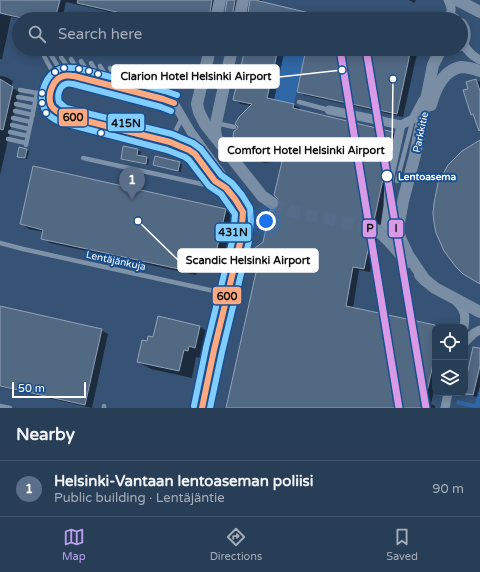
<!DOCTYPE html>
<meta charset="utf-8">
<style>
body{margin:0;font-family:"Varela Round",sans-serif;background:#30455d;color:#f1f3f6}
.controls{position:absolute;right:12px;bottom:12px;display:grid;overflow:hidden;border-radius:8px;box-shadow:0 2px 10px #0003}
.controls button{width:36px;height:36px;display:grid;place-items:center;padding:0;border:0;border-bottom:1px solid #44576d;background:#283e57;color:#f1f3f6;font:20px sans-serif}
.scale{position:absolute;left:12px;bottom:10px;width:74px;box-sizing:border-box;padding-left:4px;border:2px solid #fff;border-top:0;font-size:11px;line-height:14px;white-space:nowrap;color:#fff;-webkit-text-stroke:3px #1b4f8f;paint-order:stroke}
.you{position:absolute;left:266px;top:221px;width:14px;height:14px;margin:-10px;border:3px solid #fff;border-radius:50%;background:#1a73e8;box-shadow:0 0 0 6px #1a73e833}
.badge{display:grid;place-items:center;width:26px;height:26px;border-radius:50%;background:#bca0f2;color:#fff;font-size:13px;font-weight:700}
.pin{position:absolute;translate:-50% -33px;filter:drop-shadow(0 1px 2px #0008)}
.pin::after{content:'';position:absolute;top:21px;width:14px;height:12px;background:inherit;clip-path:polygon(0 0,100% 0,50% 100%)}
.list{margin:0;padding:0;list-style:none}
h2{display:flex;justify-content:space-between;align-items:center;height:52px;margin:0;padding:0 16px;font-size:17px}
h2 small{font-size:13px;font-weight:400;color:#a5aeba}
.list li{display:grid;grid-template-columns:26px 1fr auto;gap:12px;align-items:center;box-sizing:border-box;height:56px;padding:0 16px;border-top:1px solid #44576d}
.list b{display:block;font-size:15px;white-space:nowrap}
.list p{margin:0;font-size:13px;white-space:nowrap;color:#a5aeba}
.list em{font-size:13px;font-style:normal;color:#a5aeba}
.icon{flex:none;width:22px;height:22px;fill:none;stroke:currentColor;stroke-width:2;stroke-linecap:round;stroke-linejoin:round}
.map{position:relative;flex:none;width:480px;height:408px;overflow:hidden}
.search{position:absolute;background:#283e57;box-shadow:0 2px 10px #0003;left:12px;right:12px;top:12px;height:44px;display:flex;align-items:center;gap:10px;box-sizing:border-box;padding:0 14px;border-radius:22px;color:#a5aeba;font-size:15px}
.sheet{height:108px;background:#283e57}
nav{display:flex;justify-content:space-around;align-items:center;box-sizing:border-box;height:56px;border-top:1px solid #44576d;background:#283e57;font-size:11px;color:#a5aeba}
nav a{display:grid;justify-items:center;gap:2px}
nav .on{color:#bca0f2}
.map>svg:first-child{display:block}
.green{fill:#2f66a5}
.shadow{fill:#0007}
.building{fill:#526984;stroke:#92a2b6}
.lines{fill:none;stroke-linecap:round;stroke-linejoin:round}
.secondary-tunnel{stroke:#546c89;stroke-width:12;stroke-dasharray:12 6;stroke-linecap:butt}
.lane{stroke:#7d92a8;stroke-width:4.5}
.street{stroke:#7d92a8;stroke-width:9}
.secondary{stroke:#798da4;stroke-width:12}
.bus-1-casing{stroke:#1b4f8f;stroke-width:9}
.bus-2-casing{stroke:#1b4f8f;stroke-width:9}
.bus-3-casing{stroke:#1b4f8f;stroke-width:9}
.bus-1{stroke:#ffa980;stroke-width:6}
.bus-2{stroke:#80cdff;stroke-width:6}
.bus-3{stroke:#80cdff;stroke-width:6}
.rail-1-casing{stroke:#1b4f8f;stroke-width:10}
.rail-2-casing{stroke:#1b4f8f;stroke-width:10}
.rail-1{stroke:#d99ae5;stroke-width:7}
.rail-2{stroke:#d99ae5;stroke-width:7}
.bus-dot{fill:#fff;stroke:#1b4f8f;stroke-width:1.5}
.labels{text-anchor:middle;stroke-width:4;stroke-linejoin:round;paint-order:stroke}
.street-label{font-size:10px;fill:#fff;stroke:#1b4f8f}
.stop-label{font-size:10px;font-weight:bold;fill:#fff;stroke:#1b4f8f;text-anchor:start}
.leader{fill:none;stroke:#fff;stroke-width:1.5}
.callout-dot{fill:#fff;stroke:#1b4f8f;stroke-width:1.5}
.callout{fill:#fff;stroke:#fff;stroke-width:1.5}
.callout-label{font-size:11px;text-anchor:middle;font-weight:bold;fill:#111}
.line-badge{stroke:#1b4f8f;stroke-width:1.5}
.pale-badge-label{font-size:11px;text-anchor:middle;font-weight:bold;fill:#111}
</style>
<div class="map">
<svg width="480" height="408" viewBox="0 0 480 408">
<rect width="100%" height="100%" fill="#365274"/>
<g class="green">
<path d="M 154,49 L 170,49 L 168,55 L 156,55 L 150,51 Z"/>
<path d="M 278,49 L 306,49 L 294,104 L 267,98 Z"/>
<path d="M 480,385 L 480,408 L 474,408 L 456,404 L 457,400 L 475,404 Z"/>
</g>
<g class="shadow">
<path d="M 0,0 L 220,0 L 215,19 L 140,19 L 66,2 L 62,19 L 21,19 L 11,17 L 2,59 L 0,59 Z"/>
<path d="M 228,0 L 243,0 L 238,19 L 225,19 Z"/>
<path d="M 251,0 L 262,0 L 262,3 L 334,19 L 248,19 Z"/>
<path d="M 409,0 L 416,0 L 414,3 Z"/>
<path d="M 246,49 L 285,49 L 274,100 L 294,105 L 300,108 L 299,111 L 393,133 L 399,136 L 381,224 L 376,225 L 372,231 L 373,236 L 377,240 L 370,272 L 359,270 L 353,308 L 437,327 L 435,327 L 435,387 L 431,404 L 435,406 L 435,408 L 227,408 L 259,264 L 254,261 L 264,243 L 276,211 L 279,208 L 283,158 L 272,162 L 265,163 L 255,160 L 248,156 L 237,131 L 252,106 L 241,104 L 234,100 Z"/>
<path d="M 307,49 L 418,49 L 403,117 L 304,95 L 298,91 Z"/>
<path d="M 0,76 L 6,77 L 13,81 L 11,87 L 19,92 L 0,175 Z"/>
<path d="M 476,80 L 480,82 L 480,131 L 475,116 L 472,114 L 470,89 Z"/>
<path d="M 124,147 L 138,150 L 141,152 L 140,156 L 149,159 L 148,165 L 124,160 L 122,158 Z"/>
<path d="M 26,150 L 29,151 L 27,159 L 20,158 L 18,157 Z"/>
<path d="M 180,163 L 182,164 L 181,172 L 157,166 L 154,165 Z"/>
<path d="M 34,167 L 226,210 L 234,215 L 223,261 L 221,264 L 222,267 L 221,271 L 198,266 L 196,275 L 50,243 L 42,238 L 44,232 L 29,229 L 21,224 Z"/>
<path d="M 0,307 L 101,330 L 108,334 L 92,408 L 0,387 Z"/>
<path d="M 200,327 L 212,334 L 208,354 L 202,353 L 201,358 L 196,357 L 192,378 L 151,369 L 138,362 L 148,343 L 154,339 Z"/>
<path d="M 480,349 L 480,386 L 477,397 L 468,395 L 465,393 L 465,388 Z"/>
</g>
<g class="building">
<path d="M 0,0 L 60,0 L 55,19 L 26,19 L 0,13 Z"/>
<path d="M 78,0 L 212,0 L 209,19 L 147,19 L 77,3 Z"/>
<path d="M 227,0 L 235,0 L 232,19 L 224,19 Z"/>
<path d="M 250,0 L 255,0 L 322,16 L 321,19 L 247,19 Z"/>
<path d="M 245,49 L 278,49 L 267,98 L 294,104 L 293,108 L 393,132 L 374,221 L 369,222 L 366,224 L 366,227 L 367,232 L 371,236 L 364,269 L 353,267 L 346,306 L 435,325 L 435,355 L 425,401 L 429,401 L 428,408 L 226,408 L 255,277 L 258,263 L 252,262 L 255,248 L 263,242 L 270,210 L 276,210 L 278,207 L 279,204 L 279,200 L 274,195 L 284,153 L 265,159 L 257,160 L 248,157 L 241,152 L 236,145 L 233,136 L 234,131 L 236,130 L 238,127 L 235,124 L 239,117 L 252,104 L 233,100 Z"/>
<path d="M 306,49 L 411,49 L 397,114 L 297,92 Z"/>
<path d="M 0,79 L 13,87 L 3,130 L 0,129 Z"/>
<path d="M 476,79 L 480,91 L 480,130 L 479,131 L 473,114 L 471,115 L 463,90 L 468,89 L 466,82 Z"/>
<path d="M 480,140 L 480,284 L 463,274 L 456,267 L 444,251 L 436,233 L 434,223 L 433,213 L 434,203 L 438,183 L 448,165 L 462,151 Z"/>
<path d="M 123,146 L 138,149 L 137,155 L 147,157 L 146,164 L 121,159 Z"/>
<path d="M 19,147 L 27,149 L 25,158 L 17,157 Z"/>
<path d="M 155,156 L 180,162 L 178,171 L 153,165 Z"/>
<path d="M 33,166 L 226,209 L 215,257 L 213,259 L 214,262 L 213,267 L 190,262 L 188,271 L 41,239 L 43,230 L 20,224 Z"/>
<path d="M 0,306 L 102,329 L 85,405 L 0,386 Z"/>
<path d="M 158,316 L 200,326 L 195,348 L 189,346 L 188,351 L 184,350 L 179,371 L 137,362 L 142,340 L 147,341 L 148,336 L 153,337 Z"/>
<path d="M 473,347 L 480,348 L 480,366 L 473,395 L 465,394 L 465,384 Z"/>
</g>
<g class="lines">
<path class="secondary-tunnel" d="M 272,203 L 293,212 L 373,228"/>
<g class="lane">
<path d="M 51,55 L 64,76"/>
<path d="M 44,56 L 57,80"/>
<path d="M 61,57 L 74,76"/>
<path d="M 71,59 L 82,77"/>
<path d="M 81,61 L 92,80"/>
<path d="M 91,63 L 102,82"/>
<path d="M 100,66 L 112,85"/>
<path d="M 110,68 L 122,88"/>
<path d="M 120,70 L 133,90"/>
<path d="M 130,72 L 143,93"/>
<path d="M 140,74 L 153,95"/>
<path d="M 149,77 L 163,98"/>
<path d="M 159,79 L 173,102"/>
<path d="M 20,90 L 37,93"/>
<path d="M 18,97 L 36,100"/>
<path d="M 299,102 L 329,110"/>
<path d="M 16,104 L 34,108"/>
<path d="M 15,111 L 33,115"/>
<path d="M 13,118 L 31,122"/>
<path d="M 216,123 L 234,127"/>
<path d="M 12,125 L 29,129"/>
<path d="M 10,132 L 28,136"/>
<path d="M 8,139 L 26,143"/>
<path d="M 170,142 L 182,118"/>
<path d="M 26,145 L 37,93 L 51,89"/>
<path d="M 83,158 L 220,188"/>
<path d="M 397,181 L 413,119"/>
<path d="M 0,243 L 23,249 L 77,261 L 228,294"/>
<path d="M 217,260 L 235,263"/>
<path d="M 0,406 L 10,408"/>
<path d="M 104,408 L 104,406"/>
</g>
<g class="street">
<path d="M 448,0 C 452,7 452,11 449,18"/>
<path d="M 463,43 C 467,51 472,56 480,60"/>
<path d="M 329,110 L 401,125 L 413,119 L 423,100"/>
<path d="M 387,238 L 385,227 L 388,206 L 389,180 L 401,125"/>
<path d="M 456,301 C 465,310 466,315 464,327"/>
<path d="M 465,342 L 474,333 L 480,330"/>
<path d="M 202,408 L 214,350 L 241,239 L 243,221 L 243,212 L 235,199 L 226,188 L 215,181 L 195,154 L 189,150 L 170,142 L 63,115 C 58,112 54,110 51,105 C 47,95 53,79 64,76 C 67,76 71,76 74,76 L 163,99 L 174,103 L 191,132 L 222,175 L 226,188"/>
<path d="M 445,408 L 448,393"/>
</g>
<g class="secondary">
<path d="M 457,0 L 480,12"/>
<path d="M 216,19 L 220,0"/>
<path d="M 239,19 L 243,0"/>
<path d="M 445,19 L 449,18 L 454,19"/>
<path d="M 461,24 C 466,30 466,38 461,45"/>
<path d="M 210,49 L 197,104 L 199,112 L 205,124 L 262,196 L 272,203"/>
<path d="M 431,105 C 435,90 443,70 461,67 C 468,67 474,69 480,71"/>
<path d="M 216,137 L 215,129 L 216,123 L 232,49"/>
<path d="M 373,228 C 386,235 397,251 407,262"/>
<path d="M 420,275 L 425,280 L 435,288 L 480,312"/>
<path d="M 425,280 L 408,255 L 402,242 L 399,234 L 399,223 L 403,201 L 415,155 L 433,65 L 441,49"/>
</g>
<defs>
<path id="bus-1" d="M 174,103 L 163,99 L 74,76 C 71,76 67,75 64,76 C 53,78 47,95 51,105 C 53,110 59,112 63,115 L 170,142 L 189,150 L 195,154 L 215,181 L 226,188 L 235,199 L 243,212 L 241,239 L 214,350 L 202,408"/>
<path id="bus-2" d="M 177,95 L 165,91 L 76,68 C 71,68 65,67 60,69 C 46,74 38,94 44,108 C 46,115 54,119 60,122 L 167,150 L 185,157 L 189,160 L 209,186 L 221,194 L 235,214 L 233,238 L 206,348 L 194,406"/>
<path id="bus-3" d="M 171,111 L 161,107 L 73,84 C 71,84 68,83 66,84 C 59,86 57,96 59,102 L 66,108 L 172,134 L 193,143 L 201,149 L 221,175 L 232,183 L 242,195 L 250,208 L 251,221 L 249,241 L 222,352 L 210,408"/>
</defs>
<use href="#bus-1" class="bus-1-casing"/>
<use href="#bus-2" class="bus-2-casing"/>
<use href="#bus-3" class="bus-3-casing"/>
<use href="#bus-1" class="bus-1"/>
<use href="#bus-2" class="bus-2"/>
<use href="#bus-3" class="bus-3"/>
<defs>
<path id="rail-1" d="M 366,49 L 426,408"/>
<path id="rail-2" d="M 340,49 L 399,408"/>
</defs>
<use href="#rail-1" class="rail-1-casing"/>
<use href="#rail-2" class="rail-2-casing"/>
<use href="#rail-1" class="rail-1"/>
<use href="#rail-2" class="rail-2"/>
</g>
<g class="bus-dot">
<circle cx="64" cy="68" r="3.5"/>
<circle cx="79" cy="69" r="3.5"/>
<circle cx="89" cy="71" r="3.5"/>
<circle cx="55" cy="72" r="3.5"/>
<circle cx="98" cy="74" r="3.5"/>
<circle cx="42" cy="93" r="3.5"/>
<circle cx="42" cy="103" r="3.5"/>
<circle cx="46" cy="113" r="3.5"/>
<circle cx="101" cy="133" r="3.5"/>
<circle cx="387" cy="176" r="6"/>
</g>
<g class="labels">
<g class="street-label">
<text transform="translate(420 132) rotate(-78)" y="4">Parkkitie</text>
<text transform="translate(116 260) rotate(12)" y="4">Lentäjänkuja</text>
</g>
<g class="stop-label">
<text x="398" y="180">Lentoasema</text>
</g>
</g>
<path class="leader" d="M342 70L279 77M393 79L392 150M138 221L178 260"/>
<g class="callout-dot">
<circle cx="342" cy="70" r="4"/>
<circle cx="393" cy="79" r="4"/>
<circle cx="138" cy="221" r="4"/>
</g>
<g class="callout">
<rect x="112" y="65" width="167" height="23" rx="4"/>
<rect x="219" y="138" width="173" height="23" rx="4"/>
<rect x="178" y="249" width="140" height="23" rx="4"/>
</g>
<g class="callout-label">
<text x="196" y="80">Clarion Hotel Helsinki Airport</text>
<text x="306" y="154">Comfort Hotel Helsinki Airport</text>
<text x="248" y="264">Scandic Helsinki Airport</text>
</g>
<g class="line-badge">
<rect x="58" y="108" width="30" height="19" rx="4" fill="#ffa980"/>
<rect x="107" y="113" width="38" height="19" rx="4" fill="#80cdff"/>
<rect x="362" y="219" width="15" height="19" rx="4" fill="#d99ae5"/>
<rect x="388" y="219" width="16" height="19" rx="4" fill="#d99ae5"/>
<rect x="215" y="223" width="37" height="19" rx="4" fill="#80cdff"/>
<rect x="212" y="286" width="30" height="19" rx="4" fill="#ffa980"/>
</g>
<g class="pale-badge-label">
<text x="73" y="121">600</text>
<text x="126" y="127">415N</text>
<text x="370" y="232">P</text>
<text x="396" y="232">I</text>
<text x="233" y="236">431N</text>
<text x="227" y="300">600</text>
</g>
</svg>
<div class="controls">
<button><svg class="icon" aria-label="locate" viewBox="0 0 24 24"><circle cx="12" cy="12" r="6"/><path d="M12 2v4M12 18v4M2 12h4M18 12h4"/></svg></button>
<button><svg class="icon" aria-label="layers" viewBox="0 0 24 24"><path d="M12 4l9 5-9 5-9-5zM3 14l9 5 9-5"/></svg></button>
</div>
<div class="scale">50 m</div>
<div class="you"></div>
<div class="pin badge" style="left:132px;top:200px;background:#5c6f8a">1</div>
<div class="search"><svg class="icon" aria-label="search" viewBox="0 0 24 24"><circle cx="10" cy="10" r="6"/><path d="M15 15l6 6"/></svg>Search here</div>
</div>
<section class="sheet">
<h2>Nearby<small></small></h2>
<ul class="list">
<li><span class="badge" style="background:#5c6f8a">1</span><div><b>Helsinki-Vantaan lentoaseman poliisi</b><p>Public building · Lentäjäntie</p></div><em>90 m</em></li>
</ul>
</section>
<nav>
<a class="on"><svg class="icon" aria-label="map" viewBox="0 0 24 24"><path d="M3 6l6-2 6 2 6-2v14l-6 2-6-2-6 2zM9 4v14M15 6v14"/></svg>Map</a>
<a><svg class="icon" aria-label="directions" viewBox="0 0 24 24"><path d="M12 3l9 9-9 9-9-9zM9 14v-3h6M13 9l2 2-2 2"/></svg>Directions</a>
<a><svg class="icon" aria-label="saved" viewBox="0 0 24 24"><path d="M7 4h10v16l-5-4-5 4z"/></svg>Saved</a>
</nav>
